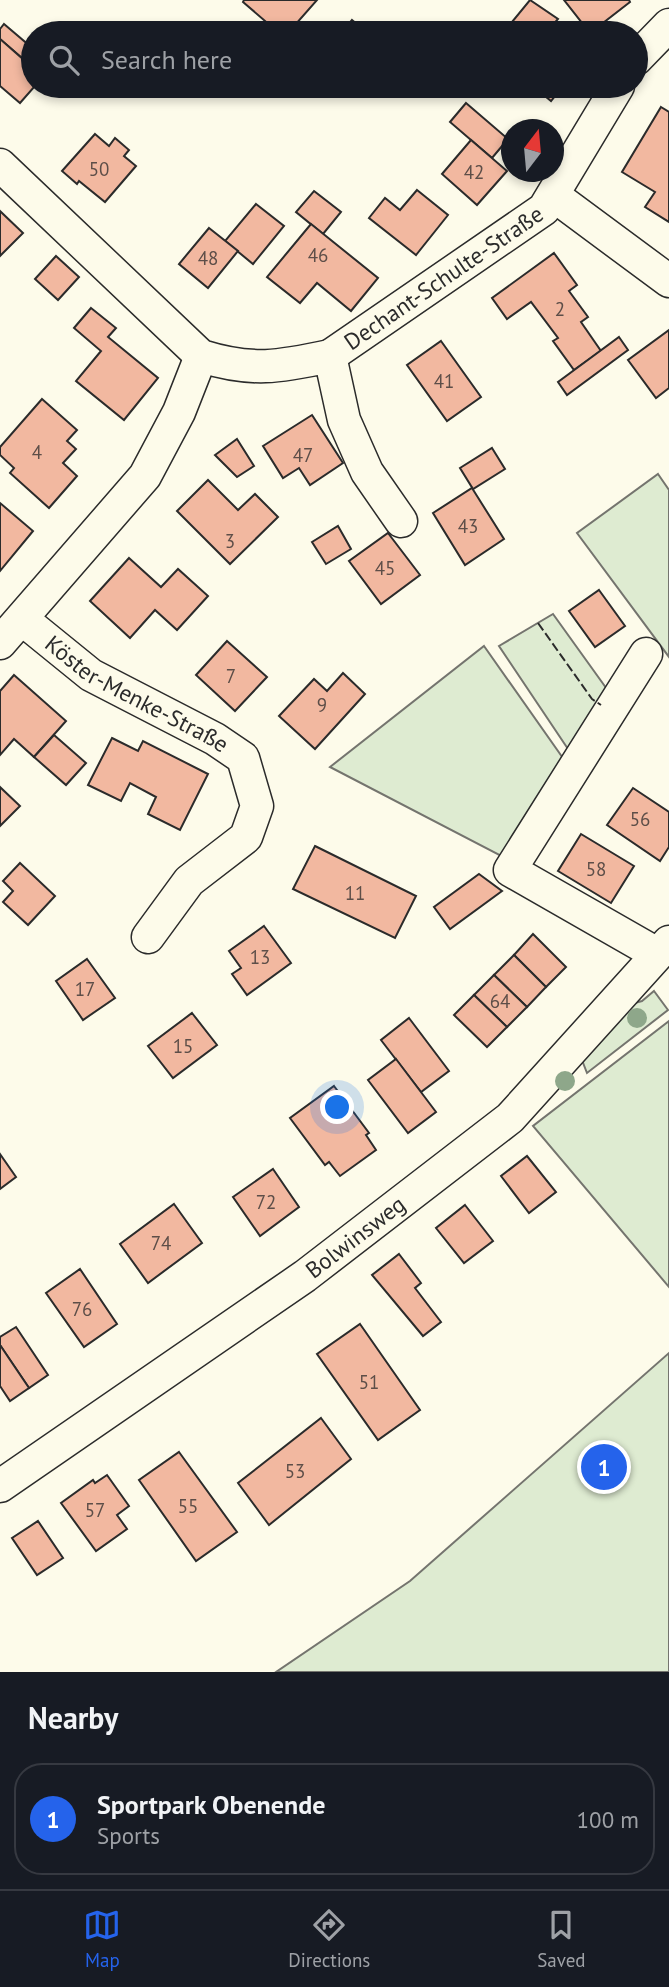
<!DOCTYPE html>
<meta charset="utf-8">
<style>
body{margin:0;font-family:"PT Sans",sans-serif;background:#20242c;color:#f1f3f6}
.compass{position:absolute;left:501px;top:119px;width:63px;height:63px;border-radius:50%;background:#171b24;box-shadow:0 4px 10px #0003;rotate:16deg}
.you{position:absolute;left:338px;top:1108px;width:24px;height:24px;margin:-18px;border:5px solid #fff;border-radius:50%;background:#1a73e8;box-shadow:0 0 0 10px #1a73e833}
.badge{display:grid;place-items:center;width:46px;height:46px;border-radius:50%;background:#2563eb;color:#fff;font-size:23px;font-weight:700}
.pin{position:absolute;translate:-50% -50%;border:4px solid #fff;box-shadow:0 2px 7px #0006}
.list{margin:0;padding:0;list-style:none}
h2{display:flex;justify-content:space-between;align-items:center;height:91px;margin:0;padding:0 28px;font-size:30px}
h2 small{font-size:23px;font-weight:400;color:#9ea1a6}
.list li{display:grid;grid-template-columns:46px 1fr auto;gap:21px;align-items:center;box-sizing:border-box;height:112px;margin:0 14px 14px;padding:0 14px;border:2px solid #363941;border-radius:28px}
.list b{display:block;font-size:26px;white-space:nowrap}
.list p{margin:0;font-size:23px;white-space:nowrap;color:#9ea1a6}
.list em{font-size:23px;font-style:normal;color:#9ea1a6}
.icon{flex:none;width:38px;height:38px;fill:none;stroke:currentColor;stroke-width:2;stroke-linecap:round;stroke-linejoin:round}
.map{position:relative;flex:none;width:669px;height:1672px;overflow:hidden}
.search{position:absolute;background:#171b24;box-shadow:0 4px 10px #0003;left:21px;right:21px;top:21px;height:77px;display:flex;align-items:center;gap:18px;box-sizing:border-box;padding:0 24px;border-radius:38px;color:#9ea1a6;font-size:26px}
.sheet{height:217px;background:#171b24}
nav{display:flex;justify-content:space-around;align-items:center;box-sizing:border-box;height:98px;border-top:2px solid #363941;background:#171b24;font-size:19px;color:#9ea1a6}
nav a{display:grid;justify-items:center;gap:4px}
nav .on{color:#2563eb}
.map>svg:first-child{display:block}
.green{fill:#deebd1;stroke:#74746e;stroke-width:2}
.building{fill:#f2b8a0;stroke:#2b2b2b;stroke-width:2}
.lines{fill:none;stroke-linecap:round;stroke-linejoin:round}
.minor-casing{stroke:#2b2b2b;stroke-width:35}
.minor{stroke:#fdfbea;stroke-width:32}
.fence{stroke:#2b2b2b;stroke-width:2;stroke-dasharray:9 3.5;stroke-linecap:butt}
.tree{fill:#8ea78a}
.labels{text-anchor:middle;stroke-width:5;stroke-linejoin:round;paint-order:stroke}
.number-label{font-size:19px;fill:#5d4e48}
.street-label{font-size:23px;fill:#2b2b2b;stroke:#fdfbea}
</style>
<div class="map">
<svg width="669" height="1672" viewBox="0 0 669 1672">
<rect width="100%" height="100%" fill="#fdfbea"/>
<g class="green">
<path d="M 658,474 L 669,490 L 669,657 L 577,533 Z"/>
<path d="M 553,614 L 609,692 L 570,752 L 499,646 Z"/>
<path d="M 484,646 L 565,761 L 507,859 L 330,767 Z"/>
<path d="M 654,991 L 668,1010 L 587,1073 L 580,1055 L 631,1004 L 642,1001 Z"/>
<path d="M 669,1021 L 669,1287 L 533,1126 Z"/>
<path d="M 669,1353 L 669,1672 L 276,1672 L 410,1581 Z"/>
</g>
<g class="building">
<path d="M 244,0 L 317,0 L 288,33 L 279,33 L 243,2 Z"/>
<path d="M 530,0 L 558,19 L 546,33 L 503,33 Z"/>
<path d="M 564,0 L 629,0 L 630,2 L 590,33 Z"/>
<path d="M 352,20 L 368,33 L 341,33 Z"/>
<path d="M 4,24 L 31,47 L 22,58 L 0,39 L 0,29 Z"/>
<path d="M 0,39 L 33,68 L 35,86 L 20,103 L 0,86 Z"/>
<path d="M 352,86 L 373,86 L 364,96 Z"/>
<path d="M 533,86 L 563,86 L 551,101 Z"/>
<path d="M 466,103 L 508,139 L 492,158 L 450,122 Z"/>
<path d="M 661,107 L 669,112 L 669,222 L 645,207 L 655,192 L 622,172 Z"/>
<path d="M 95,134 L 109,146 L 115,138 L 129,150 L 124,156 L 136,166 L 105,202 L 79,181 L 77,184 L 62,171 Z"/>
<path d="M 471,140 L 507,171 L 477,205 L 442,174 Z"/>
<path d="M 417,190 L 448,215 L 416,255 L 369,218 L 385,198 L 400,210 Z"/>
<path d="M 314,191 L 341,212 L 323,234 L 296,212 Z"/>
<path d="M 256,204 L 284,226 L 253,264 L 225,241 Z"/>
<path d="M 0,211 L 23,233 L 0,256 Z"/>
<path d="M 311,224 L 378,278 L 351,311 L 317,283 L 300,303 L 267,277 Z"/>
<path d="M 209,228 L 238,251 L 208,288 L 179,264 Z"/>
<path d="M 554,253 L 577,285 L 569,291 L 588,317 L 581,322 L 601,351 L 574,370 L 553,341 L 558,338 L 531,302 L 507,319 L 492,298 Z"/>
<path d="M 56,256 L 79,277 L 58,300 L 35,279 Z"/>
<path d="M 91,308 L 116,328 L 108,337 L 158,378 L 124,420 L 76,381 L 101,351 L 74,328 Z"/>
<path d="M 669,330 L 669,388 L 656,398 L 628,360 Z"/>
<path d="M 619,337 L 628,350 L 567,395 L 558,382 Z"/>
<path d="M 441,341 L 481,397 L 447,421 L 407,365 Z"/>
<path d="M 42,399 L 77,430 L 67,441 L 76,449 L 63,463 L 77,476 L 49,508 L 10,473 L 14,468 L 0,455 L 0,447 Z"/>
<path d="M 312,415 L 343,463 L 310,485 L 299,468 L 283,478 L 263,446 Z"/>
<path d="M 237,439 L 254,466 L 237,477 L 215,455 Z"/>
<path d="M 492,448 L 505,469 L 473,489 L 460,468 Z"/>
<path d="M 208,480 L 238,510 L 255,494 L 278,517 L 230,564 L 177,511 Z"/>
<path d="M 472,488 L 504,539 L 465,565 L 433,513 Z"/>
<path d="M 0,503 L 33,531 L 0,571 Z"/>
<path d="M 338,526 L 351,549 L 326,564 L 312,542 Z"/>
<path d="M 388,533 L 420,575 L 381,604 L 349,561 Z"/>
<path d="M 129,558 L 161,587 L 178,569 L 208,596 L 177,630 L 155,610 L 130,638 L 90,601 Z"/>
<path d="M 599,590 L 625,626 L 595,647 L 569,611 Z"/>
<path d="M 227,641 L 267,677 L 235,711 L 196,675 Z"/>
<path d="M 343,673 L 365,694 L 315,749 L 279,716 L 314,679 L 327,691 Z"/>
<path d="M 14,675 L 66,721 L 34,757 L 14,739 L 0,755 L 0,691 Z"/>
<path d="M 54,735 L 86,763 L 66,785 L 34,757 Z"/>
<path d="M 112,738 L 138,751 L 143,741 L 208,774 L 180,830 L 148,814 L 156,797 L 130,783 L 121,801 L 88,785 Z"/>
<path d="M 0,787 L 20,806 L 0,826 Z"/>
<path d="M 633,788 L 669,812 L 669,847 L 660,861 L 607,825 Z"/>
<path d="M 581,834 L 634,866 L 611,903 L 558,871 Z"/>
<path d="M 315,846 L 416,896 L 395,938 L 293,889 Z"/>
<path d="M 20,863 L 55,896 L 28,925 L 3,902 L 13,891 L 3,881 Z"/>
<path d="M 479,874 L 502,891 L 450,929 L 434,907 Z"/>
<path d="M 264,926 L 291,963 L 247,995 L 232,974 L 241,968 L 229,951 Z"/>
<path d="M 533,934 L 566,967 L 546,987 L 514,955 Z"/>
<path d="M 514,955 L 546,987 L 527,1007 L 494,975 Z"/>
<path d="M 87,959 L 115,998 L 83,1020 L 56,981 Z"/>
<path d="M 494,975 L 527,1007 L 507,1027 L 474,995 Z"/>
<path d="M 474,995 L 507,1027 L 487,1047 L 454,1015 Z"/>
<path d="M 192,1013 L 217,1045 L 173,1078 L 148,1046 Z"/>
<path d="M 409,1018 L 449,1071 L 421,1092 L 381,1040 Z"/>
<path d="M 396,1059 L 436,1112 L 408,1133 L 368,1080 Z"/>
<path d="M 334,1086 L 369,1133 L 366,1135 L 376,1150 L 340,1176 L 329,1162 L 325,1165 L 290,1118 Z"/>
<path d="M 0,1154 L 16,1177 L 0,1189 Z"/>
<path d="M 527,1156 L 556,1192 L 529,1213 L 501,1176 Z"/>
<path d="M 273,1169 L 299,1207 L 260,1236 L 233,1197 Z"/>
<path d="M 174,1204 L 202,1243 L 148,1283 L 120,1244 Z"/>
<path d="M 465,1205 L 493,1241 L 464,1263 L 436,1228 Z"/>
<path d="M 399,1254 L 421,1283 L 415,1288 L 441,1322 L 423,1336 L 372,1275 Z"/>
<path d="M 80,1269 L 117,1324 L 84,1347 L 46,1293 Z"/>
<path d="M 360,1324 L 420,1410 L 378,1440 L 317,1354 Z"/>
<path d="M 16,1327 L 48,1375 L 29,1388 L 0,1345 L 0,1337 Z"/>
<path d="M 0,1345 L 29,1388 L 10,1401 L 0,1386 Z"/>
<path d="M 321,1418 L 351,1459 L 269,1525 L 238,1483 Z"/>
<path d="M 179,1452 L 237,1532 L 196,1561 L 139,1480 Z"/>
<path d="M 107,1475 L 129,1506 L 117,1515 L 127,1529 L 96,1551 L 61,1503 L 93,1480 L 95,1483 Z"/>
<path d="M 38,1521 L 63,1558 L 37,1575 L 12,1538 Z"/>
</g>
<g class="lines">
<defs>
<g id="minor">
<path d="M 636,59 L 669,25"/>
<path d="M 0,165 L 201,356 C 252,372 279,367 330,356 L 344,420 L 367,472 L 401,521"/>
<path d="M 553,195 L 669,281"/>
<path id="s1" d="M 330,356 L 544,209 L 618,86"/>
<path id="s2" d="M 22,619 L 91,675 L 215,739 L 243,758 L 257,806 L 246,837 L 189,881 L 148,937"/>
<path d="M 0,643 L 145,476 L 179,412 L 201,356"/>
<path d="M 646,654 L 510,870 L 657,954"/>
<path id="s3" d="M 0,1486 L 305,1276 L 510,1118 L 669,942"/>
</g>
</defs>
<use href="#minor" class="minor-casing"/>
<use href="#minor" class="minor"/>
<path class="fence" d="M 538,623 L 592,699 L 601,705"/>
</g>
<g class="tree">
<circle cx="637" cy="1018" r="10"/>
<circle cx="565" cy="1081" r="10"/>
</g>
<g class="labels">
<g class="number-label">
<text x="99" y="176">50</text>
<text x="474" y="179">42</text>
<text x="318" y="262">46</text>
<text x="208" y="265">48</text>
<text x="560" y="316">2</text>
<text x="444" y="388">41</text>
<text x="37" y="459">4</text>
<text x="303" y="462">47</text>
<text x="468" y="533">43</text>
<text x="230" y="548">3</text>
<text x="385" y="575">45</text>
<text x="231" y="683">7</text>
<text x="322" y="712">9</text>
<text x="640" y="826">56</text>
<text x="596" y="876">58</text>
<text x="355" y="900">11</text>
<text x="260" y="964">13</text>
<text x="85" y="996">17</text>
<text x="500" y="1008">64</text>
<text x="183" y="1053">15</text>
<text x="266" y="1209">72</text>
<text x="161" y="1250">74</text>
<text x="82" y="1316">76</text>
<text x="369" y="1389">51</text>
<text x="295" y="1478">53</text>
<text x="188" y="1513">55</text>
<text x="95" y="1517">57</text>
</g>
<g class="street-label">
<text dy="8" stroke="none"><textPath href="#s1" startOffset="138">Dechant-Schulte-Straße</textPath></text>
<text dy="8" stroke="none"><textPath href="#s2" startOffset="138">Köster-Menke-Straße</textPath></text>
<text dy="8" stroke="none"><textPath href="#s3" startOffset="434">Bolwinsweg</textPath></text>
</g>
</g>
</svg>
<svg class="compass" viewBox="-18 -18 36 36"><path d="M0-13l5 13h-10z" fill="#e53935"/><path d="M0 13l5-13h-10z" fill="#9ea1a6"/></svg>
<div class="you"></div>
<div class="pin badge" style="left:604px;top:1467px">1</div>
<div class="search"><svg class="icon" aria-label="search" viewBox="0 0 24 24"><circle cx="10" cy="10" r="6"/><path d="M15 15l6 6"/></svg>Search here</div>
</div>
<section class="sheet">
<h2>Nearby<small></small></h2>
<ul class="list">
<li><span class="badge">1</span><div><b>Sportpark Obenende</b><p>Sports</p></div><em>100 m</em></li>
</ul>
</section>
<nav>
<a class="on"><svg class="icon" aria-label="map" viewBox="0 0 24 24"><path d="M3 6l6-2 6 2 6-2v14l-6 2-6-2-6 2zM9 4v14M15 6v14"/></svg>Map</a>
<a><svg class="icon" aria-label="directions" viewBox="0 0 24 24"><path d="M12 3l9 9-9 9-9-9zM9 14v-3h6M13 9l2 2-2 2"/></svg>Directions</a>
<a><svg class="icon" aria-label="saved" viewBox="0 0 24 24"><path d="M7 4h10v16l-5-4-5 4z"/></svg>Saved</a>
</nav>
